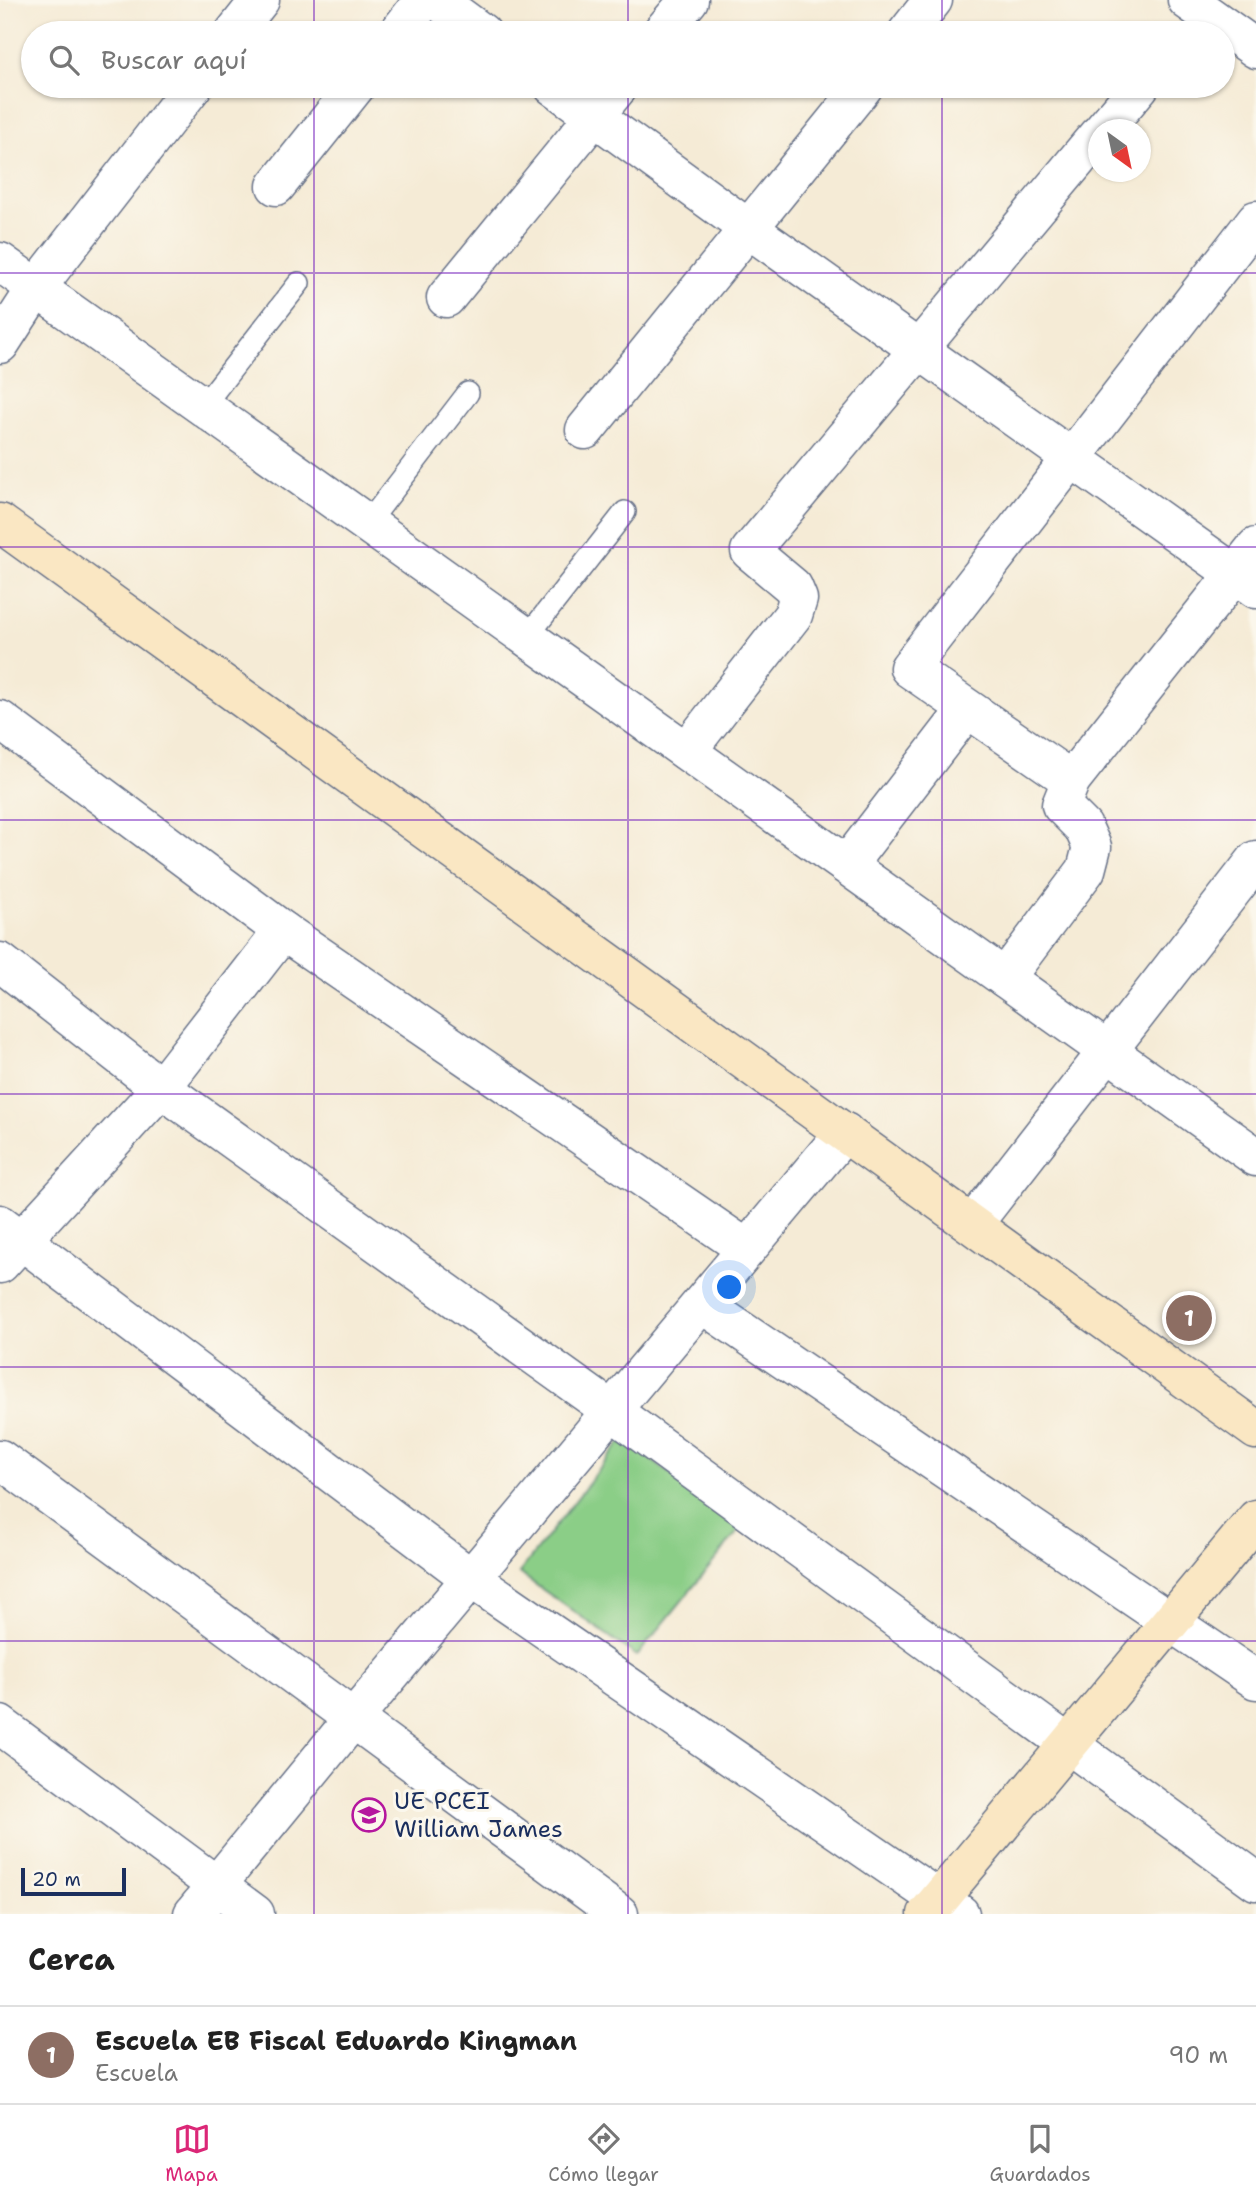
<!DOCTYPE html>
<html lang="es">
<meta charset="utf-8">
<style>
body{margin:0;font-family:"Shantell Sans",sans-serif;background:#f2f2f2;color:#222}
.compass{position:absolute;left:1088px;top:119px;width:63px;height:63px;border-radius:50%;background:#fff;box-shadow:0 2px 5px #0004;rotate:147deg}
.scale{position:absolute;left:21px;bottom:18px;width:105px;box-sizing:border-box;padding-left:7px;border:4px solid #1b2f5e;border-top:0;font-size:19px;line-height:24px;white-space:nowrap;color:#1b2f5e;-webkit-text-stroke:5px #fbf7ec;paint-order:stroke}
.you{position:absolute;left:730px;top:1288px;width:24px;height:24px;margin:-18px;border:5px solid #fff;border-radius:50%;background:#1a73e8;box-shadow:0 0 0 10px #1a73e833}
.badge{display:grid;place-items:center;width:46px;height:46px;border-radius:50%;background:#db2777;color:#fff;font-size:23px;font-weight:700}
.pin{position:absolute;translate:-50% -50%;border:4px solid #fff;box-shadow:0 2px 7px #0006}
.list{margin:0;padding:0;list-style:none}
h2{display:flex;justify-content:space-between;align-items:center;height:91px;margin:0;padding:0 28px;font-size:30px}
h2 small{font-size:23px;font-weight:400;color:#767676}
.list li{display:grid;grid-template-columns:46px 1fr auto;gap:21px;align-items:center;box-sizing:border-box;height:98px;padding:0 28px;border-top:2px solid #e0e0e0}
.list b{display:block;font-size:26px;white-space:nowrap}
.list p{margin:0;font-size:23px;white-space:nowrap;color:#767676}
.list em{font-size:23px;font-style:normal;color:#767676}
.icon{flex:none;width:38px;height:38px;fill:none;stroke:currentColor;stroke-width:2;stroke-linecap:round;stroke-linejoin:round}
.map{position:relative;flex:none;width:1256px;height:1914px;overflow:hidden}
.search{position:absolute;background:#fff;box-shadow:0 2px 5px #0004;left:21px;right:21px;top:21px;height:77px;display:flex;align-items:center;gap:18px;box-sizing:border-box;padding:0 24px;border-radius:38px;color:#767676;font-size:26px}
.sheet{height:189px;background:#fff}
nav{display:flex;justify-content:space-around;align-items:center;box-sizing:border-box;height:98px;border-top:2px solid #e0e0e0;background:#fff;font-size:19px;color:#767676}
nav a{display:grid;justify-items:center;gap:4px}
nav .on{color:#db2777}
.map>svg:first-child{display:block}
.green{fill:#8bce87;stroke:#537e72;stroke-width:2}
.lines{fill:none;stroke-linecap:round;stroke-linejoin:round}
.lane-casing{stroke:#677188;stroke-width:24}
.street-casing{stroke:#677188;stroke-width:41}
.secondary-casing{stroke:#677188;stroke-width:41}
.lane{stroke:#fff;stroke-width:21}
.street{stroke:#fff;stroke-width:38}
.secondary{stroke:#fae7c3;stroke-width:38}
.grid{fill:none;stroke:#7b2cbf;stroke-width:2;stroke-opacity:0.55}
.labels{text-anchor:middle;stroke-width:6;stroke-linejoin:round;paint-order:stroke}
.poi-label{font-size:24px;fill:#1b2f5e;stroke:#fbf7ec;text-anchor:start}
</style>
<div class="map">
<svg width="1256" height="1914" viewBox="0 0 1256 1914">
<rect width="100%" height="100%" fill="#fbf7ec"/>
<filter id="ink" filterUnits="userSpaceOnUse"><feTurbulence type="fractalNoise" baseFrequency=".0143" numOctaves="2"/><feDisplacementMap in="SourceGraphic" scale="14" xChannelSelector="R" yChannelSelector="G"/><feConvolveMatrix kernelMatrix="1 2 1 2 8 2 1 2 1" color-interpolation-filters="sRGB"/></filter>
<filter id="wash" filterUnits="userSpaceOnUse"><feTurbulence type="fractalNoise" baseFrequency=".00686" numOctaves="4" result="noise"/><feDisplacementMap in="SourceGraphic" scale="28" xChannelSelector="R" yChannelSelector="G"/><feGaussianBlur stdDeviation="1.57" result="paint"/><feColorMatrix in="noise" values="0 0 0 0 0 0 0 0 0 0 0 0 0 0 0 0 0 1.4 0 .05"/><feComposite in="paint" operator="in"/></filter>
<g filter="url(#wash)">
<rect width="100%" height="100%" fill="#f5ebd6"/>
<path class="green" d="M 623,1439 L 742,1527 L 637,1656 L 519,1573 Z"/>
</g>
<g filter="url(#ink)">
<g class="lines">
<defs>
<g id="lane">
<path d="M 203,406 L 299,283"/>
<path d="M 368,523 L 468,393"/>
<path d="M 527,637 L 625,512"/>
</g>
<g id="street">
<path d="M 437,0 L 482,33"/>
<path d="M 1187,0 L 1256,49"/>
<path d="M 234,33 L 260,0"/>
<path d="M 398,33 L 424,0"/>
<path d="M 661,33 L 689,0"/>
<path d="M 907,33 L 933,0"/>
<path d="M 553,86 L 749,229 L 1256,589"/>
<path d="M 1103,130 L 1140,86"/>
<path d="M 276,186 L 356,86"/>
<path d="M 0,262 L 1256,1157"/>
<path d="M 446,298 L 619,86"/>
<path d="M 0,344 L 37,287 L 193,86"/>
<path d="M 585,430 L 864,86"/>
<path d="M 0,720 L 283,931 L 747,1249"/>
<path d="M 687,751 L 793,615 L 798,599 L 793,587 L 750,551 L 1098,135"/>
<path d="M 1071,780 L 909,668 L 1256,220"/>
<path d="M 847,865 L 967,709"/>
<path d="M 0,962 L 161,1088 L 612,1411 L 1256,1881"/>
<path d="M 1005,978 L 1086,870 L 1092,847 L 1083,827 L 1061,805 L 1071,780 L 1256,547"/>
<path d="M 0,1224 L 472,1579 L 960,1914"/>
<path d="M 973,1224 L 1256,860"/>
<path d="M 0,1264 L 161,1088 L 283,931"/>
<path d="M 702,1304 L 1256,1680"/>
<path d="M 0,1459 L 619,1914"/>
<path d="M 0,1725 L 255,1914"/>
<path d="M 193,1914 L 353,1719 L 845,1132"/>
</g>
<g id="secondary">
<path d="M 0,523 L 1256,1430"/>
<path d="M 927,1914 L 1256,1519"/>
</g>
</defs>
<use href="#lane" class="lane-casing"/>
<use href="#street" class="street-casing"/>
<use href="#secondary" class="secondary-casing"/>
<use href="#lane" class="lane"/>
<use href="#street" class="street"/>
<use href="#secondary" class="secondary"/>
</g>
</g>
<path class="grid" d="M 314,0 L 314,33M 628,0 L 628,33M 942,0 L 942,33M 314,86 L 314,1914M 628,86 L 628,1914M 942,86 L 942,1914M 0,273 L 1256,273M 0,547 L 1256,547M 0,820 L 1256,820M 0,1094 L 1256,1094M 0,1367 L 1256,1367M 0,1641 L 1256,1641"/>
<defs>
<symbol id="school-ring" viewBox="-11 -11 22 22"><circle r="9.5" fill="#fbf7ec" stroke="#b5179e" stroke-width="1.5"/><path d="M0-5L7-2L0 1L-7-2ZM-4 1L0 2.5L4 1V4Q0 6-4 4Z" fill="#b5179e"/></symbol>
</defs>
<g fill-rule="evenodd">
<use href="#school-ring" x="350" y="1796" width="38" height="38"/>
</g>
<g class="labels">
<g class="poi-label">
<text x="394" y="1809">UE PCEI<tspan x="394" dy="28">William James</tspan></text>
</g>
</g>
</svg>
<svg class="compass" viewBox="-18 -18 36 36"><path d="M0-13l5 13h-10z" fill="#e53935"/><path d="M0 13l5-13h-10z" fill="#767676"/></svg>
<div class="scale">20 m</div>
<div class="you"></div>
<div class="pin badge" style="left:1189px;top:1318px;background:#8d6e63">1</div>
<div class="search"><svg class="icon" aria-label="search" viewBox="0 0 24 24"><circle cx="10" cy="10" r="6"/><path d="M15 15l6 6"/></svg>Buscar aquí</div>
</div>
<section class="sheet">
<h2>Cerca<small></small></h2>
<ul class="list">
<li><span class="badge" style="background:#8d6e63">1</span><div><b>Escuela EB Fiscal Eduardo Kingman</b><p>Escuela</p></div><em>90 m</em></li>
</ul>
</section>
<nav>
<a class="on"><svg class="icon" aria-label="map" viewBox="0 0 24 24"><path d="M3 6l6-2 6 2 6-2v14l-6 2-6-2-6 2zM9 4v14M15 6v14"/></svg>Mapa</a>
<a><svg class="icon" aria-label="directions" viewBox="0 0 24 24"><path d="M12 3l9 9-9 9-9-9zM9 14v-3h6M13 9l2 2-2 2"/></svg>Cómo llegar</a>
<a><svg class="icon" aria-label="saved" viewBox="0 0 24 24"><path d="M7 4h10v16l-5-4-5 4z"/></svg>Guardados</a>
</nav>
